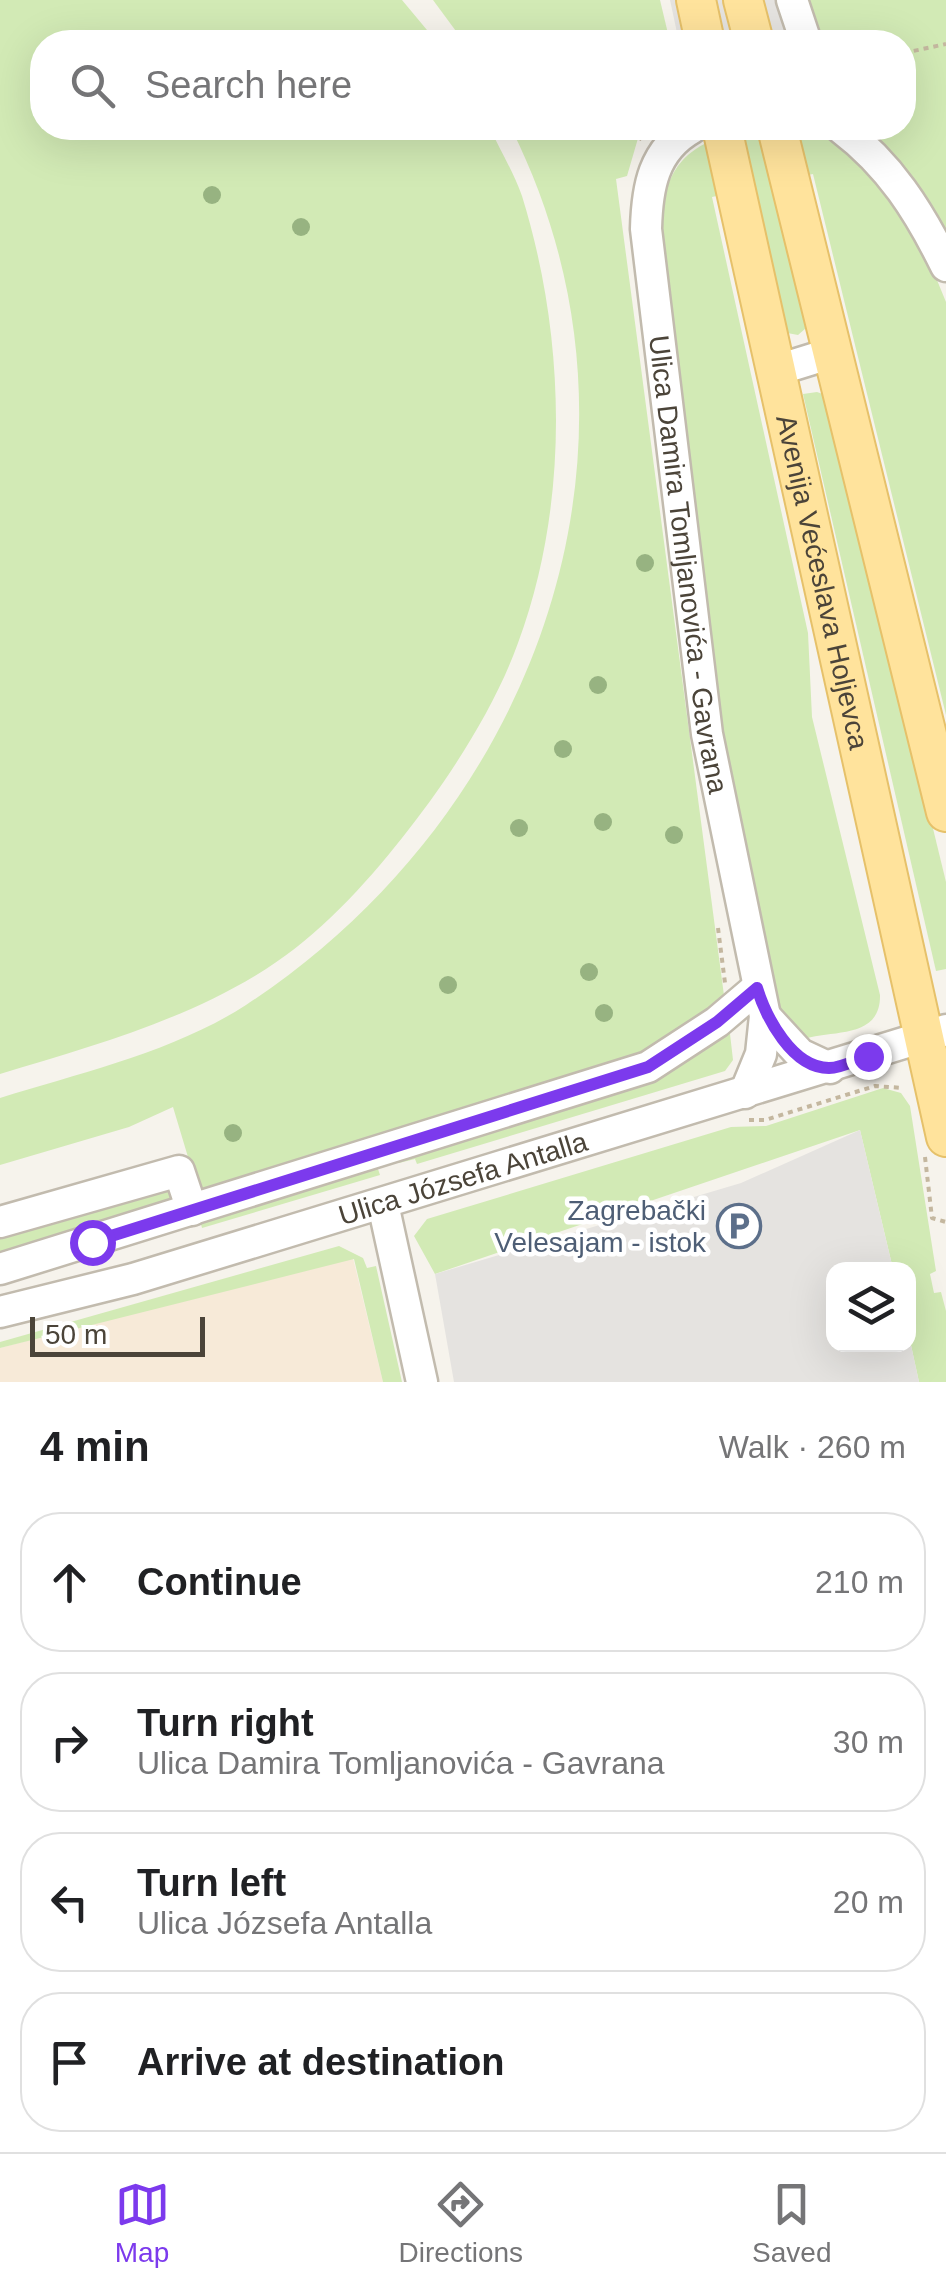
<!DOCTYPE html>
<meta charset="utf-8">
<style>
body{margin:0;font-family:Helvetica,sans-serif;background:#f2f2f2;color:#202124}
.controls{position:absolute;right:30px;bottom:30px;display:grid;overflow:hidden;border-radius:20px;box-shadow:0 10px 40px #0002}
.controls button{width:90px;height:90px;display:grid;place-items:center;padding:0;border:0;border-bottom:2px solid #e0e0e0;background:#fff;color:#202124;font:50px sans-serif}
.scale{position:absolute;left:30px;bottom:25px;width:175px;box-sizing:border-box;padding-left:10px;border:5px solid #4b4439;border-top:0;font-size:28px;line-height:35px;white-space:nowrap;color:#4b4439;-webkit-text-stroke:8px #fff;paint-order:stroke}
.stop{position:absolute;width:30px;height:30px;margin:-22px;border:8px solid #7c3aed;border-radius:50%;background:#fff}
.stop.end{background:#7c3aed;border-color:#fff;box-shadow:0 2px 10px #0008}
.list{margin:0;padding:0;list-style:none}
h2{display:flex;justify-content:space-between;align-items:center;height:130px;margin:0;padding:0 40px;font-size:42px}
h2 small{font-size:32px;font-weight:400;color:#757577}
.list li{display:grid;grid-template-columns:65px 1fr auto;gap:30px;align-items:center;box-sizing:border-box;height:140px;margin:0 20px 20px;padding:0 20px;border:2px solid #e0e0e0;border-radius:40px}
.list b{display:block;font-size:38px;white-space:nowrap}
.list p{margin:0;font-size:32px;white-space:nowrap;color:#757577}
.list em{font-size:32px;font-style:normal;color:#757577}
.icon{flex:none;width:55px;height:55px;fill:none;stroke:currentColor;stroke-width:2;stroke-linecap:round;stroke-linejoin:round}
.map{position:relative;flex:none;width:946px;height:1382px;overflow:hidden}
.search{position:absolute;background:#fff;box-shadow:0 10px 40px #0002;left:30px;right:30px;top:30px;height:110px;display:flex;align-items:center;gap:25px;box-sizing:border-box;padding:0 35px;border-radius:40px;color:#757577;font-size:38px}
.sheet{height:770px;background:#fff}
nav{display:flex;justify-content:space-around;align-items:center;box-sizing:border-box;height:140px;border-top:2px solid #e0e0e0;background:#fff;font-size:28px;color:#757577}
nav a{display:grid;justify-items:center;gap:5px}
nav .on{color:#7c3aed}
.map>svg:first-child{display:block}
.commercial{fill:#f7ead8}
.green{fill:#d2eab5}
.parking{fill:#e5e3e0}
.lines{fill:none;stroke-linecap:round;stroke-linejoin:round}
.minor-casing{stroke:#c2bbae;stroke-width:35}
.major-casing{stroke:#e6c16a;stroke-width:42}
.path{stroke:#c4b79f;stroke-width:4;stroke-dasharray:5 5;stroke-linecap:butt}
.minor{stroke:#fff;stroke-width:30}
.major{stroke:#ffe39c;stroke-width:38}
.tree{fill:#97b381}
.route{stroke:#7c3aed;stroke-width:12}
.labels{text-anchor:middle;stroke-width:9;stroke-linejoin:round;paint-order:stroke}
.street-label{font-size:28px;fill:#4b4439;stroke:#fff}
.service-label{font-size:28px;fill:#4e5e75;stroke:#fff;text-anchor:end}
</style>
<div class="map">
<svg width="946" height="1382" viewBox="0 0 946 1382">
<rect width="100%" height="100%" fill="#f6f3ec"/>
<path class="commercial" d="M 352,1254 L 383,1382 L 0,1382 L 0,1348 Z"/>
<g class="green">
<path d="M 0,0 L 402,0 L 437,42 L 42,42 L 42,128 L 490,128 C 500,150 514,173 522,196 C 566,338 570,503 518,643 C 494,710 446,783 402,838 C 365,885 318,936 266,969 C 184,1021 92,1046 0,1074 Z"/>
<path d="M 433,0 L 660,0 L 670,42 L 464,42 Z"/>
<path d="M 804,0 L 946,0 L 946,231 L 869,128 L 904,128 L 904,42 L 818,42 Z"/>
<path d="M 511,128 L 641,128 L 627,176 L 616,179 L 725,1003 L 646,1060 L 200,1197 L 173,1107 L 129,1127 L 0,1165 L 0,1098 C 83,1072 173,1052 246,1005 C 536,815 671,447 511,128 Z"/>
<path d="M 740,128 L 813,128 L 848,145 L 916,229 L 946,302 L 946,715 L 813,174 L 775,182 L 813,322 L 798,335 L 782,332 L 735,192 L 712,197 L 808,633 L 812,717 L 880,995 C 881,1041 828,1029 802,1040 C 757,990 752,909 740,846 C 701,638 682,428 659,218 C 671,159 687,149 740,128 Z"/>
<path d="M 817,392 L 828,396 L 946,882 L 946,969 L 936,971 L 803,394 Z"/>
<path d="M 729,1025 L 733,1060 L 725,1071 L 417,1164 L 415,1159 L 399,1163 L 402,1152 Z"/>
<path d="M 883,1088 L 901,1093 L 910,1106 L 936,1271 L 930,1274 L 934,1293 L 941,1292 L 946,1311 L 946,1382 L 919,1382 L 909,1336 L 908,1270 L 893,1269 L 860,1130 L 435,1274 L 414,1236 L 427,1219 L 731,1127 L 766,1126 Z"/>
<path d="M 375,1160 L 380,1175 L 202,1228 L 199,1217 Z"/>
<path d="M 178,1186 L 183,1206 L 0,1264 L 0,1237 Z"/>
<path d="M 339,1246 L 363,1258 L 367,1268 L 376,1266 L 402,1382 L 383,1382 L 354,1259 L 0,1348 L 0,1342 Z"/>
</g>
<g class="parking">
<path d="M 670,0 L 781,0 L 795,42 L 679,42 Z"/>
<path d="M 860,1130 L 893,1269 L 834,1270 L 834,1344 L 908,1344 L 909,1336 L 919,1382 L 454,1382 L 435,1274 L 741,1183 Z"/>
</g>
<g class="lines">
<defs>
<g id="minor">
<path d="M 792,0 L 806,42"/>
<path id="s1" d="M 692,128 C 653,150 647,188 646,229 L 707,734 L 765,1016 L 761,1054 L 745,1093"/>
<path d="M 841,128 C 890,165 919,211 946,266"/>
<path d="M 774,371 L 832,353"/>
<path d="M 765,1016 L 800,1054 L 830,1068"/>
<path d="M 383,1204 L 422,1382"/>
<path d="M 0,1222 L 179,1171 L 192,1210"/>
<path d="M 0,1269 L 648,1067 L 717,1022 L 757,988"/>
<path id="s2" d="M 0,1312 L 133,1279 L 946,1030"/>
</g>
<g id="major">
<path d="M 696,0 L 705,42"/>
<path d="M 743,0 L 754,42"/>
<path id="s3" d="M 722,128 L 946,1137"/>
<path d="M 777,128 L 946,812"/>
</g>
</defs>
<use href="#minor" class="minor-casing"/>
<use href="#major" class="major-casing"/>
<g class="path">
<path d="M 904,53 L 946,44"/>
<path d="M 639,140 L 647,128"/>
<path d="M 718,928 L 725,983"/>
<path d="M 749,1120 L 765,1120 L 875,1086 L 903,1088"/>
<path d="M 925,1157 L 932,1218 L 946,1222"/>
</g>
<use href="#minor" class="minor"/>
<use href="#major" class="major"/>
</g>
<g class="tree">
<circle cx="212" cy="195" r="9"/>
<circle cx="301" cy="227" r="9"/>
<circle cx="645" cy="563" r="9"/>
<circle cx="598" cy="685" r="9"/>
<circle cx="563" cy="749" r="9"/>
<circle cx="603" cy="822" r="9"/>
<circle cx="519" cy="828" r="9"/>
<circle cx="674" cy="835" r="9"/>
<circle cx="589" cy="972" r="9"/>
<circle cx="448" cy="985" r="9"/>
<circle cx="604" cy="1013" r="9"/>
<circle cx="233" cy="1133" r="9"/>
</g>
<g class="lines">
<path class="route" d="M 92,1242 L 648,1067 L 717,1022 L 757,988 C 766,1017 792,1068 829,1068 C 841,1068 856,1060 868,1056"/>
</g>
<defs>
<symbol id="parking-ring" viewBox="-11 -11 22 22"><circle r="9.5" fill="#fff" stroke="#5c6f8a" stroke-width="1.5"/><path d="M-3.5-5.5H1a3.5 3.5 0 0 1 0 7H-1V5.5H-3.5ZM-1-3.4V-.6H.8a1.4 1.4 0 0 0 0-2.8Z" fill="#5c6f8a"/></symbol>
</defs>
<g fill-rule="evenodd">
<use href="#parking-ring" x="714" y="1201" width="50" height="50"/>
</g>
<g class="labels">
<g class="street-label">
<text dy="10" stroke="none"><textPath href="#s1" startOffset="455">Ulica Damira Tomljanovića - Gavrana</textPath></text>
<text dy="10" stroke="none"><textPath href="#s3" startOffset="465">Avenija Većeslava Holjevca</textPath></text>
<text dy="10" stroke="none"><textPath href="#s2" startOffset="482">Ulica Józsefa Antalla</textPath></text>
</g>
<g class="service-label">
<text x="706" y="1220">Zagrebački<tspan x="706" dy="32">Velesajam - istok</tspan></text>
</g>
</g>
</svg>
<div class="controls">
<button><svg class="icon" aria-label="layers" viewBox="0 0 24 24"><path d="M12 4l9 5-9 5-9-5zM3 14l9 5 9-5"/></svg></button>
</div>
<div class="scale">50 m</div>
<div class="stop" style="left:92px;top:1242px"></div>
<div class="stop end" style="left:868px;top:1056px"></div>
<div class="search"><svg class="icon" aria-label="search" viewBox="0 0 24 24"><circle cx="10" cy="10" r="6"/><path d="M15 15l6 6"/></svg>Search here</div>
</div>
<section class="sheet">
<h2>4 min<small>Walk · 260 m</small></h2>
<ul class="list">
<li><svg class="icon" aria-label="ahead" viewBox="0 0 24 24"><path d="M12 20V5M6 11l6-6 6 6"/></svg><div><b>Continue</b></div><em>210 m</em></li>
<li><svg class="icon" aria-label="right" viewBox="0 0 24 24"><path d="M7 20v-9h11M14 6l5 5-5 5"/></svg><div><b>Turn right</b><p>Ulica Damira Tomljanovića - Gavrana</p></div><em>30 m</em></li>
<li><svg class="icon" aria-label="left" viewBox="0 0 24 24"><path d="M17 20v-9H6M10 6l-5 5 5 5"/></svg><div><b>Turn left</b><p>Ulica Józsefa Antalla</p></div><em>20 m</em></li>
<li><svg class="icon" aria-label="arrive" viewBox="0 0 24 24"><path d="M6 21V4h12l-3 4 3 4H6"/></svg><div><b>Arrive at destination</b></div></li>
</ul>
</section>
<nav>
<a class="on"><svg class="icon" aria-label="map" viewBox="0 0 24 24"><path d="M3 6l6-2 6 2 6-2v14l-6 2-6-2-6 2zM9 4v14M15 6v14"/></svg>Map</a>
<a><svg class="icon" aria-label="directions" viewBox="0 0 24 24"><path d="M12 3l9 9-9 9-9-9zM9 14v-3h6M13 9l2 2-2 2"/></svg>Directions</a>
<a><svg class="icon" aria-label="saved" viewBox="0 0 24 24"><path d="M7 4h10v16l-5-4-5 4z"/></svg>Saved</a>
</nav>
